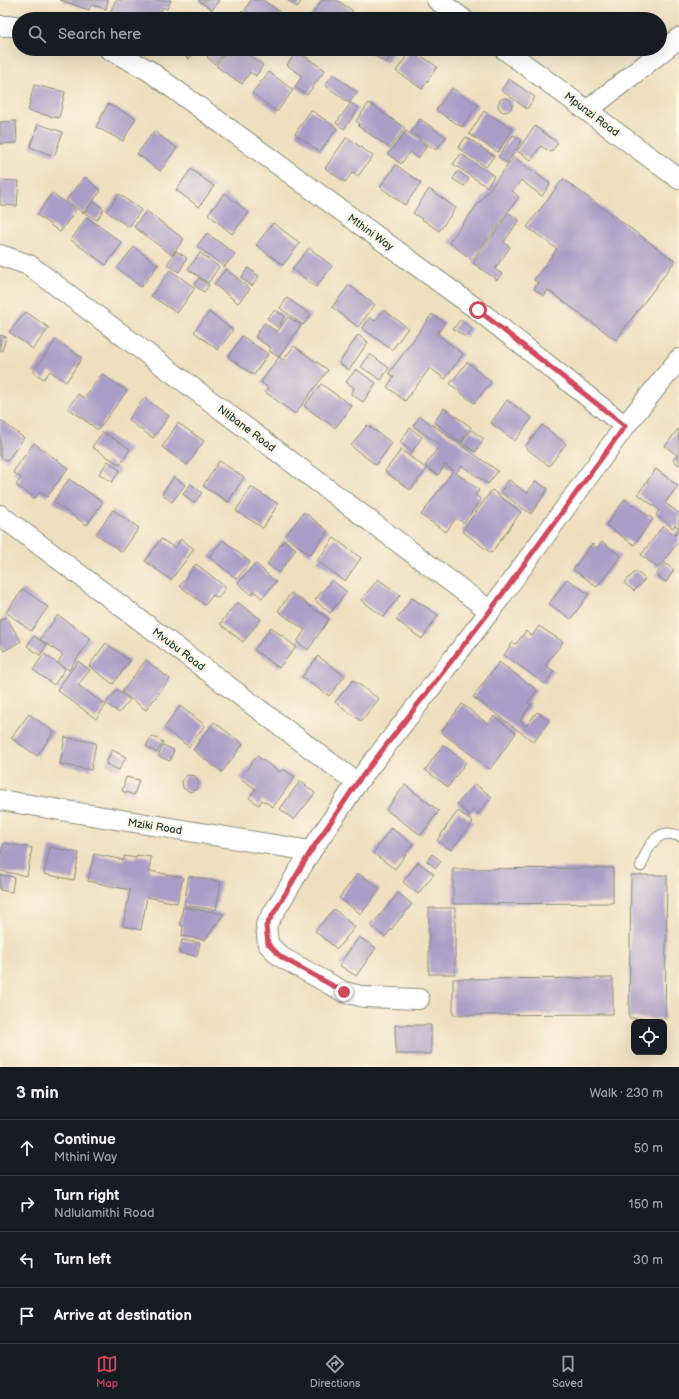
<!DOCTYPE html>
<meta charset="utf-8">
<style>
body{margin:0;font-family:"Balsamiq Sans",sans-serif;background:#242831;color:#f1f3f6}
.controls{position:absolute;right:12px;bottom:12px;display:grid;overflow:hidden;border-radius:8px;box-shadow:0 4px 16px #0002}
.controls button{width:36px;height:36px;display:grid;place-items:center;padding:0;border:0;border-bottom:1px solid #363941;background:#171b24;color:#f1f3f6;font:20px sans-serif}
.stop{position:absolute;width:12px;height:12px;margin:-9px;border:3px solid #d1495b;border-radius:50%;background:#fff}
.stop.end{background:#d1495b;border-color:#fff;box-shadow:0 1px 4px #0008}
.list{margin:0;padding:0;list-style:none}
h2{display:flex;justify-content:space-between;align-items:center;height:52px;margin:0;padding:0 16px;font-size:17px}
h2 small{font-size:13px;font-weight:400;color:#9ea1a6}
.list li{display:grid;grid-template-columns:26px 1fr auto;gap:12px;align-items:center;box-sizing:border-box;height:56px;padding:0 16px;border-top:1px solid #363941}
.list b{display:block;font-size:15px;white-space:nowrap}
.list p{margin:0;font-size:13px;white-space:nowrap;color:#9ea1a6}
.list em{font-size:13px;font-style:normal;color:#9ea1a6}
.icon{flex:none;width:22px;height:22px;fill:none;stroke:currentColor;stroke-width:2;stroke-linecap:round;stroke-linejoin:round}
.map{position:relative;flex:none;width:679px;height:1067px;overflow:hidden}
.search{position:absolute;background:#171b24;box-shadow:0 4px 16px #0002;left:12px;right:12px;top:12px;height:44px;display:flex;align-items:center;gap:10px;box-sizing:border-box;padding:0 14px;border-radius:22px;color:#9ea1a6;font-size:15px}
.sheet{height:276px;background:#171b24}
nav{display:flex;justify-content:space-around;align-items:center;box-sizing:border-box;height:56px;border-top:1px solid #363941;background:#171b24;font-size:11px;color:#9ea1a6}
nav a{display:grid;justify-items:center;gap:2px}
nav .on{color:#d1495b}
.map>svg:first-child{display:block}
.building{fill:#aa9dc7}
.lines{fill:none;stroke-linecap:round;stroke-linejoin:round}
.service-casing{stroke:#888e7a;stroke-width:12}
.minor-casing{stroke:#888e7a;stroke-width:22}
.service{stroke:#fff;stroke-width:10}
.minor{stroke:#fff;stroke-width:20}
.route{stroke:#d1495b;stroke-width:5}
.labels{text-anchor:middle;stroke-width:4;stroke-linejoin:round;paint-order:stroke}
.street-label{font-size:11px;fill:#1f3d34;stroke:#fcf5e5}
</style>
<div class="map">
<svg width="679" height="1067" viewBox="0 0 679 1067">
<rect width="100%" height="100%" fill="#fcf5e5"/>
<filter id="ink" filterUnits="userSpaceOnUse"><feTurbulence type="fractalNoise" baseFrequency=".025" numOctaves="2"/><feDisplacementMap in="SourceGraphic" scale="8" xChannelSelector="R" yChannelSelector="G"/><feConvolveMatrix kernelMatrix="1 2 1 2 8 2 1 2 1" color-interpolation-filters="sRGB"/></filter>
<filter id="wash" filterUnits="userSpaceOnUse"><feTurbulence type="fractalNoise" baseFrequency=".012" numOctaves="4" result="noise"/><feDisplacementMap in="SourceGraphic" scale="16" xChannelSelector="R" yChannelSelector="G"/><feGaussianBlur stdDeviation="0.9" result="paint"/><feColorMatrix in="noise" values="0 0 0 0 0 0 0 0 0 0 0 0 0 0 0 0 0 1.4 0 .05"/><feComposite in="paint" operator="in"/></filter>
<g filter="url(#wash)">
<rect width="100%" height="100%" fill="#f0dfbf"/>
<g id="blocks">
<g class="building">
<path d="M 60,0 L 108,0 L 106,9 L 91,5 L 89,10 Z"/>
<path d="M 116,0 L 171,0 L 167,9 L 163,7 L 158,19 L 119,19 L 120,17 L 110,12 Z"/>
<path d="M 198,0 L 219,0 L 212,10 Z"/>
<path d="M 251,0 L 263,0 L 281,13 L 277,19 L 258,19 L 245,10 Z"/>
<path d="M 287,0 L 302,0 L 297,7 Z"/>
<path d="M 322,0 L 337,0 L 353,11 L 347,19 L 313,19 L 310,17 Z"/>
<path d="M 242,11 L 253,19 L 236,19 Z"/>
<path d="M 175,49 L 197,49 L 189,59 Z"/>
<path d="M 213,49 L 226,49 L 215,64 L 207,57 Z"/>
<path d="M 228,49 L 239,49 L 263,65 L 256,76 L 250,72 L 242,84 L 216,66 Z"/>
<path d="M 365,49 L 395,49 L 386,63 Z"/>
<path d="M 412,49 L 437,67 L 422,89 L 396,71 Z"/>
<path d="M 297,51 L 325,70 L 307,95 L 295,87 L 302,76 L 287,65 Z"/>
<path d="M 269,72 L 293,90 L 277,112 L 252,93 Z"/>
<path d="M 333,74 L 357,92 L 349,103 L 325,85 Z"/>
<path d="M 509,79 L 535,97 L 527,109 L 501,90 Z"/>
<path d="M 34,85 L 65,92 L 59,118 L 28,111 Z"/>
<path d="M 452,88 L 478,105 L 462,127 L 436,110 Z"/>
<circle cx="505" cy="105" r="7"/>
<path d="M 351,103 L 359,108 L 344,129 L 336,123 Z"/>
<path d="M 369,103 L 405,128 L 390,148 L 358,126 L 360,124 L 356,121 Z"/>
<path d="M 108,104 L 136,118 L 123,141 L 96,127 Z"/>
<path d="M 311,110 L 337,128 L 320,152 L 295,134 Z"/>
<path d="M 484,111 L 513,129 L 498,152 L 469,134 Z"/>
<path d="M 420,119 L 446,137 L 436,150 L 411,132 Z"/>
<path d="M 16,121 L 17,143 L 0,144 L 0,122 Z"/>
<path d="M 38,124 L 63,132 L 54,156 L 30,147 Z"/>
<path d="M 535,126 L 558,143 L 551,152 L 541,146 L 531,160 L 517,151 Z"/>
<path d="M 154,131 L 177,148 L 160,171 L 137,154 Z"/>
<path d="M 406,131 L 427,146 L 418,158 L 410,152 L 401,164 L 388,154 Z"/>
<path d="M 513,135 L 522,140 L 507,163 L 498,157 Z"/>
<path d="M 347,137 L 373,156 L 358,176 L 353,172 L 345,182 L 325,168 Z"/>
<path d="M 466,137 L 494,156 L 486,167 L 458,148 Z"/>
<path d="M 461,154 L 494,176 L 487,187 L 453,164 Z"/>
<path d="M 514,157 L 550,184 L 542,196 L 521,180 L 512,191 L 519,197 L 472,260 L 449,242 Z"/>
<path d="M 396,165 L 421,183 L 405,205 L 380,187 Z"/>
<path d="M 191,169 L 214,186 L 199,207 L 176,190 Z"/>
<path d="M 458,171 L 469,179 L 464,186 L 453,179 Z"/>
<path d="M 85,177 L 101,191 L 83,213 L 66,200 Z"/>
<path d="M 563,179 L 675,261 L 616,340 L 548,290 L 544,296 L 534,289 L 538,283 L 534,280 L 557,249 L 527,227 Z"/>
<path d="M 0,180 L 19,181 L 17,206 L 0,205 Z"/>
<path d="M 429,189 L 456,208 L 439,231 L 413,213 Z"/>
<path d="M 52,193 L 76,210 L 60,232 L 37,215 Z"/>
<path d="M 225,193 L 249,213 L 232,234 L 208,214 Z"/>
<path d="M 119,194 L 141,210 L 129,227 L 106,211 Z"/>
<path d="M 93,201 L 104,209 L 97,220 L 85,213 Z"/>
<path d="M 146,211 L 184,239 L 172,255 L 134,227 Z"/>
<path d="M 509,213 L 519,220 L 504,242 L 510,247 L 495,269 L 502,274 L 497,280 L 473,263 Z"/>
<path d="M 87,217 L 122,243 L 106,265 L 71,240 Z"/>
<path d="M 273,223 L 300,243 L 283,265 L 256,245 Z"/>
<path d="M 207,233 L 235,254 L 224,267 L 197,246 Z"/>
<path d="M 134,247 L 158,265 L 141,287 L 117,268 Z"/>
<path d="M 309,248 L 332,266 L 316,287 L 292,269 Z"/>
<path d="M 176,251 L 187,258 L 179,272 L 167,265 Z"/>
<path d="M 200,253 L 219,267 L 208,283 L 188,269 Z"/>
<path d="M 248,268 L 259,276 L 252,286 L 241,278 Z"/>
<path d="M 226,269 L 250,289 L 238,303 L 214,284 Z"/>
<path d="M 170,270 L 195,288 L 177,313 L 151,296 Z"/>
<path d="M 199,278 L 209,285 L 204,292 L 194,285 Z"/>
<path d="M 349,285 L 375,305 L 358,327 L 332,307 Z"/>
<path d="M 287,298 L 311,315 L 303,325 L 280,308 Z"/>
<path d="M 275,310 L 285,316 L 278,328 L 267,318 Z"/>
<path d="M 384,310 L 408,328 L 392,350 L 362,328 L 370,318 L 375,321 Z"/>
<path d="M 26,312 L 49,328 L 33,349 L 9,332 Z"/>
<path d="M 209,312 L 233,330 L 218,350 L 194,332 Z"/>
<path d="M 432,314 L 445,323 L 437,334 L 463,354 L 445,379 L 430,368 L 405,401 L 387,387 L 394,377 L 389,373 Z"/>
<path d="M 288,317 L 301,325 L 279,357 L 269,351 L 271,348 L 255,337 L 264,323 L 277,332 Z"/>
<path d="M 460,320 L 472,329 L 466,337 L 453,329 Z"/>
<path d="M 0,335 L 6,337 L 2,351 L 0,350 Z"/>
<path d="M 358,335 L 368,342 L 349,370 L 339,363 Z"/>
<path d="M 242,336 L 268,354 L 254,375 L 228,357 Z"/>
<path d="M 56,340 L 82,358 L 66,382 L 50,371 L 44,379 L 33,372 Z"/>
<path d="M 294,346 L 328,370 L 295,414 L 265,392 L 268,388 L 261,382 L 279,357 L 283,360 Z"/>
<path d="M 370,354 L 389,368 L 381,380 L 361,367 Z"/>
<path d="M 467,362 L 491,382 L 474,403 L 450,384 Z"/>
<path d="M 356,369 L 376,383 L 363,402 L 351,394 L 354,388 L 346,382 Z"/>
<path d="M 102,374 L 127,391 L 98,430 L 68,408 L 78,394 L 84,398 Z"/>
<path d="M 321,384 L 352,406 L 335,428 L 304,406 Z"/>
<path d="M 144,398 L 169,416 L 153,438 L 128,420 Z"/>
<path d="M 507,400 L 532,418 L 515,441 L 491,423 Z"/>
<path d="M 444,408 L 471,427 L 461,442 L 434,422 Z"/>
<path d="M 420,416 L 498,471 L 488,484 L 462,466 L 456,473 L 479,490 L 475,495 L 481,499 L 464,523 L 456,518 L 446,532 L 421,515 L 453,471 L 445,465 L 438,475 L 425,466 L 440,445 L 413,426 Z"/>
<path d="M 0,420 L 24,438 L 7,461 L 0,456 Z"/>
<path d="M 178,423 L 204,441 L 187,465 L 162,447 Z"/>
<path d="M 367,425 L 392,443 L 376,465 L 351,446 Z"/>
<path d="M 542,425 L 566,444 L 549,466 L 525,447 Z"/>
<path d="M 410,428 L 422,437 L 412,452 L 400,442 Z"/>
<path d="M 679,428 L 679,465 L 673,460 L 677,455 L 665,446 Z"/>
<path d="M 471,430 L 484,439 L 475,452 L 462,443 Z"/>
<path d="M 103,432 L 130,449 L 120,465 L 92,447 Z"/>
<path d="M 34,443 L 68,468 L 47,497 L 40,492 L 35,498 L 16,485 L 21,478 L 13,472 Z"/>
<path d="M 401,450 L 427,469 L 410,490 L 385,471 Z"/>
<path d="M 108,461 L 120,470 L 112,482 L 99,474 Z"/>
<path d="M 219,461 L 244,477 L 228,502 L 203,486 Z"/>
<path d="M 656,469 L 678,486 L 665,503 L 679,513 L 679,528 L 675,525 L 673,528 L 656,515 L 659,510 L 638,494 Z"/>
<path d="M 174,477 L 185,485 L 172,502 L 162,494 Z"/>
<path d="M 69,479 L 103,502 L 87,525 L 53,502 Z"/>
<path d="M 509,480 L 527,493 L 536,481 L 548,489 L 531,514 L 500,492 Z"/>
<path d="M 191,484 L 202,493 L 194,503 L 183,494 Z"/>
<path d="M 251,487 L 278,504 L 263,528 L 236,511 Z"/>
<path d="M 492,490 L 521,512 L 491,553 L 462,531 Z"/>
<path d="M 625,499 L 653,519 L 634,545 L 606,525 Z"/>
<path d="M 113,510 L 139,528 L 122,552 L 96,534 Z"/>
<path d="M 304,512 L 328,531 L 310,555 L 285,536 Z"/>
<path d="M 663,526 L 675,535 L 679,528 L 679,541 L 658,568 L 641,555 Z"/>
<path d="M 334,538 L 361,558 L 345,581 L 317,561 Z"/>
<path d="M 161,539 L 175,548 L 181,539 L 194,549 L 171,580 L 145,561 Z"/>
<path d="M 223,540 L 250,562 L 237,579 L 209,557 Z"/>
<path d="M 284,540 L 296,549 L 279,573 L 267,564 Z"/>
<path d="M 602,542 L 621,556 L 597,587 L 573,569 L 592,544 L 597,548 Z"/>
<path d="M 255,563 L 276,582 L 262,598 L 254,591 L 252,595 L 238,583 Z"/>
<path d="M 665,563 L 674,570 L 666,582 L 656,575 Z"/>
<path d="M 196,564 L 226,587 L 218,598 L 213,595 L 205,605 L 180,586 Z"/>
<path d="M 636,571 L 645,579 L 634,591 L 624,583 Z"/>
<path d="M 378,579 L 400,595 L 384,617 L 361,600 Z"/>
<path d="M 567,579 L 589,594 L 571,619 L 549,604 Z"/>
<path d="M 332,580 L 347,592 L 330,613 L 315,600 Z"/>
<path d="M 23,589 L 48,607 L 31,631 L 6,612 Z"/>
<path d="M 291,593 L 329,619 L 308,650 L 297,642 L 305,630 L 278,611 Z"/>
<path d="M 412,598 L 438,615 L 422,639 L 396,620 Z"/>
<path d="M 237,602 L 261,619 L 243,642 L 220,624 Z"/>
<path d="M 58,615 L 91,639 L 69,670 L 58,662 L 63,655 L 40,639 Z"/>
<path d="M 6,617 L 21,641 L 4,651 L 0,645 L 0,620 Z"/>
<path d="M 539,626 L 563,642 L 545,665 L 554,671 L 545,684 L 504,655 L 513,642 L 516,644 L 526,631 L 532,636 Z"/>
<path d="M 271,627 L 296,647 L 279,668 L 254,650 Z"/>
<path d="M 34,636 L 47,645 L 40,655 L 27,646 Z"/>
<path d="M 106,643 L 130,661 L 113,684 L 89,666 Z"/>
<path d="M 44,654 L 65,669 L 54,685 L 33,670 Z"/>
<path d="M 318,656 L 345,676 L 329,696 L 302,677 Z"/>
<path d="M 146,660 L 170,679 L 146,710 L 122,692 Z"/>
<path d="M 78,661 L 90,670 L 78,685 L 106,705 L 96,719 L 57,690 Z"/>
<path d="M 499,662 L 537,690 L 528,703 L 531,705 L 520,721 L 526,726 L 537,712 L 549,721 L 534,742 L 473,697 Z"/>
<path d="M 353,680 L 379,699 L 361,721 L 335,702 Z"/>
<path d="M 117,690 L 130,700 L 119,713 L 106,703 Z"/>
<path d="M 462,704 L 488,724 L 494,716 L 516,733 L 490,769 L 441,732 Z"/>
<path d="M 180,706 L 205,725 L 189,747 L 164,728 Z"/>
<path d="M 29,714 L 54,732 L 37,756 L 11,738 Z"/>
<path d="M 214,722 L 243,744 L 222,772 L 193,750 Z"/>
<path d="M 152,736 L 163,742 L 157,753 L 146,746 Z"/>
<path d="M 65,737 L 96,743 L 91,770 L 60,764 Z"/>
<path d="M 163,745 L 174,750 L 170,761 L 158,756 Z"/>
<path d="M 443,745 L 466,762 L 448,787 L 425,770 Z"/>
<path d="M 112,750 L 126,757 L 119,770 L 106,764 Z"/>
<path d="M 257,756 L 280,772 L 283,769 L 295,777 L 273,807 L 262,800 L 259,805 L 249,798 L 256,789 L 240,778 Z"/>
<path d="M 187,775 L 195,776 L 199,782 L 197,789 L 190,792 L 183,788 L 182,781 Z"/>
<path d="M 126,777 L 139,780 L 134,795 L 122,791 Z"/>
<path d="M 300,781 L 315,793 L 294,820 L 280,809 Z"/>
<path d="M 475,784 L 492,797 L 478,814 L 473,810 L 469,815 L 457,804 Z"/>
<path d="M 405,785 L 439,811 L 421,835 L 386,810 Z"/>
<path d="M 458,811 L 473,822 L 451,850 L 437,840 Z"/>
<path d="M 391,828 L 413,844 L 395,869 L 373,853 Z"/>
<path d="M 4,843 L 32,848 L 27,876 L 0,871 L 0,856 Z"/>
<path d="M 50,847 L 79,853 L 74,880 L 44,874 Z"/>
<path d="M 94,854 L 124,860 L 124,856 L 136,858 L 137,855 L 151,857 L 149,871 L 183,877 L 177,903 L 147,897 L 141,930 L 123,926 L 130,890 L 88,881 Z"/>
<path d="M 432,854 L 441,861 L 436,868 L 427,861 Z"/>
<path d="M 418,862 L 434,874 L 418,894 L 403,882 Z"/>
<path d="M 613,868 L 613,903 L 453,904 L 453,869 Z"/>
<path d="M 358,873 L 380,889 L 361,914 L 339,898 Z"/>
<path d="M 0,875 L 14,877 L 12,892 L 0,890 Z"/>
<path d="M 631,875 L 667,875 L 665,1019 L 629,1018 Z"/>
<path d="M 189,876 L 221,882 L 216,910 L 184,905 Z"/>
<path d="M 398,893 L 412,904 L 385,937 L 371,926 Z"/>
<path d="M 183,907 L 224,914 L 205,940 L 182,936 L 183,926 L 180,925 Z"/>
<rect x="429" y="908" width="26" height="66"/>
<path d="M 334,909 L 355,927 L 337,949 L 315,931 Z"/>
<path d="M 359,937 L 376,948 L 356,976 L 339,965 Z"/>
<path d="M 182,940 L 200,943 L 197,956 L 179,953 Z"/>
<path d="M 613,978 L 613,1014 L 453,1015 L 453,979 Z"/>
<path d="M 395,1025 L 431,1025 L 431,1054 L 396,1054 Z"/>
</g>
</g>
</g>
<g filter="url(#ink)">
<use href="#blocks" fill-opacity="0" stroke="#888e7a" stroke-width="1"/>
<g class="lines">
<defs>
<path id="service" d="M 641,866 C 647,849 656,826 679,836"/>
<g id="minor">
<path d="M 437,0 L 463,19"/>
<path d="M 0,26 L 19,26"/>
<path d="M 109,49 L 148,70 L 478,310 L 625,426"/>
<path d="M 504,49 L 679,179"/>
<path d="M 588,110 L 679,38"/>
<path d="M 0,255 L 29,265 L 490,611"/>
<path d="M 0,515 L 357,783"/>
<path d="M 0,800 L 311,851"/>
<path d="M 419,999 L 365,997 L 344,992 L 281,957 L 268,944 L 266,925 L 311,851 L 357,783 L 490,611 L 625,426 L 679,359"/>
</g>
</defs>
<use href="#service" class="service-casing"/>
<use href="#minor" class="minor-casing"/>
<use href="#service" class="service"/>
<use href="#minor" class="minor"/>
</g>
</g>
<g class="lines" filter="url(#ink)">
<path class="route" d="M 344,992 L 281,957 L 268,944 L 266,926 L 311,851 L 357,783 L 490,611 L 625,426 L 478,310"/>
</g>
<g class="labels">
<g class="street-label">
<text transform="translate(592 114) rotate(37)" y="4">Mpunzi Road</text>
<text transform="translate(371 232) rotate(36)" y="4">Mthini Way</text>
<text transform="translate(247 428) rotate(37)" y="4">Ntibane Road</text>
<text transform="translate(179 649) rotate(37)" y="4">Mvubu Road</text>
<text transform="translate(155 826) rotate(9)" y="4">Mziki Road</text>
</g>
</g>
</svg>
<div class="controls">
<button><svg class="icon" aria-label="locate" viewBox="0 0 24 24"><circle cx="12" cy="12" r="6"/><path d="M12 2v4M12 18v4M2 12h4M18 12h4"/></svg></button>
</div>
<div class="stop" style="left:478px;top:310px"></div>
<div class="stop end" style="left:344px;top:992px"></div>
<div class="search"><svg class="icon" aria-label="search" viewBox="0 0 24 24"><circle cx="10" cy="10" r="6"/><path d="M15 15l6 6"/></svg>Search here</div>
</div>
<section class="sheet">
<h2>3 min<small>Walk · 230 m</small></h2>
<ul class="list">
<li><svg class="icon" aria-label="ahead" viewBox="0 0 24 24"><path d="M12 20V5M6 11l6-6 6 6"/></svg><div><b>Continue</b><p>Mthini Way</p></div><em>50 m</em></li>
<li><svg class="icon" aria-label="right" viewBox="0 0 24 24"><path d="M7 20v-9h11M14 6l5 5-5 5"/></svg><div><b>Turn right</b><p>Ndlulamithi Road</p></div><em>150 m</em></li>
<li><svg class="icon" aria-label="left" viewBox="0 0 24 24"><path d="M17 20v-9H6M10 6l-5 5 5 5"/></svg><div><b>Turn left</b></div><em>30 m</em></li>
<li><svg class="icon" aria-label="arrive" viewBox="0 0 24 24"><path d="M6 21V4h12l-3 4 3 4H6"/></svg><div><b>Arrive at destination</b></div></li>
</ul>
</section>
<nav>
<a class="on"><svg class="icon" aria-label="map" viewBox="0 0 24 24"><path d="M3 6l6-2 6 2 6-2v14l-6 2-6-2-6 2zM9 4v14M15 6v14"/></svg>Map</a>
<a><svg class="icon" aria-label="directions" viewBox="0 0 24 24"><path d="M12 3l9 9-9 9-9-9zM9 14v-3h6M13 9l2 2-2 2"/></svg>Directions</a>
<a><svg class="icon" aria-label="saved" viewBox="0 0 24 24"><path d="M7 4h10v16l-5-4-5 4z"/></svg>Saved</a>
</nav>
